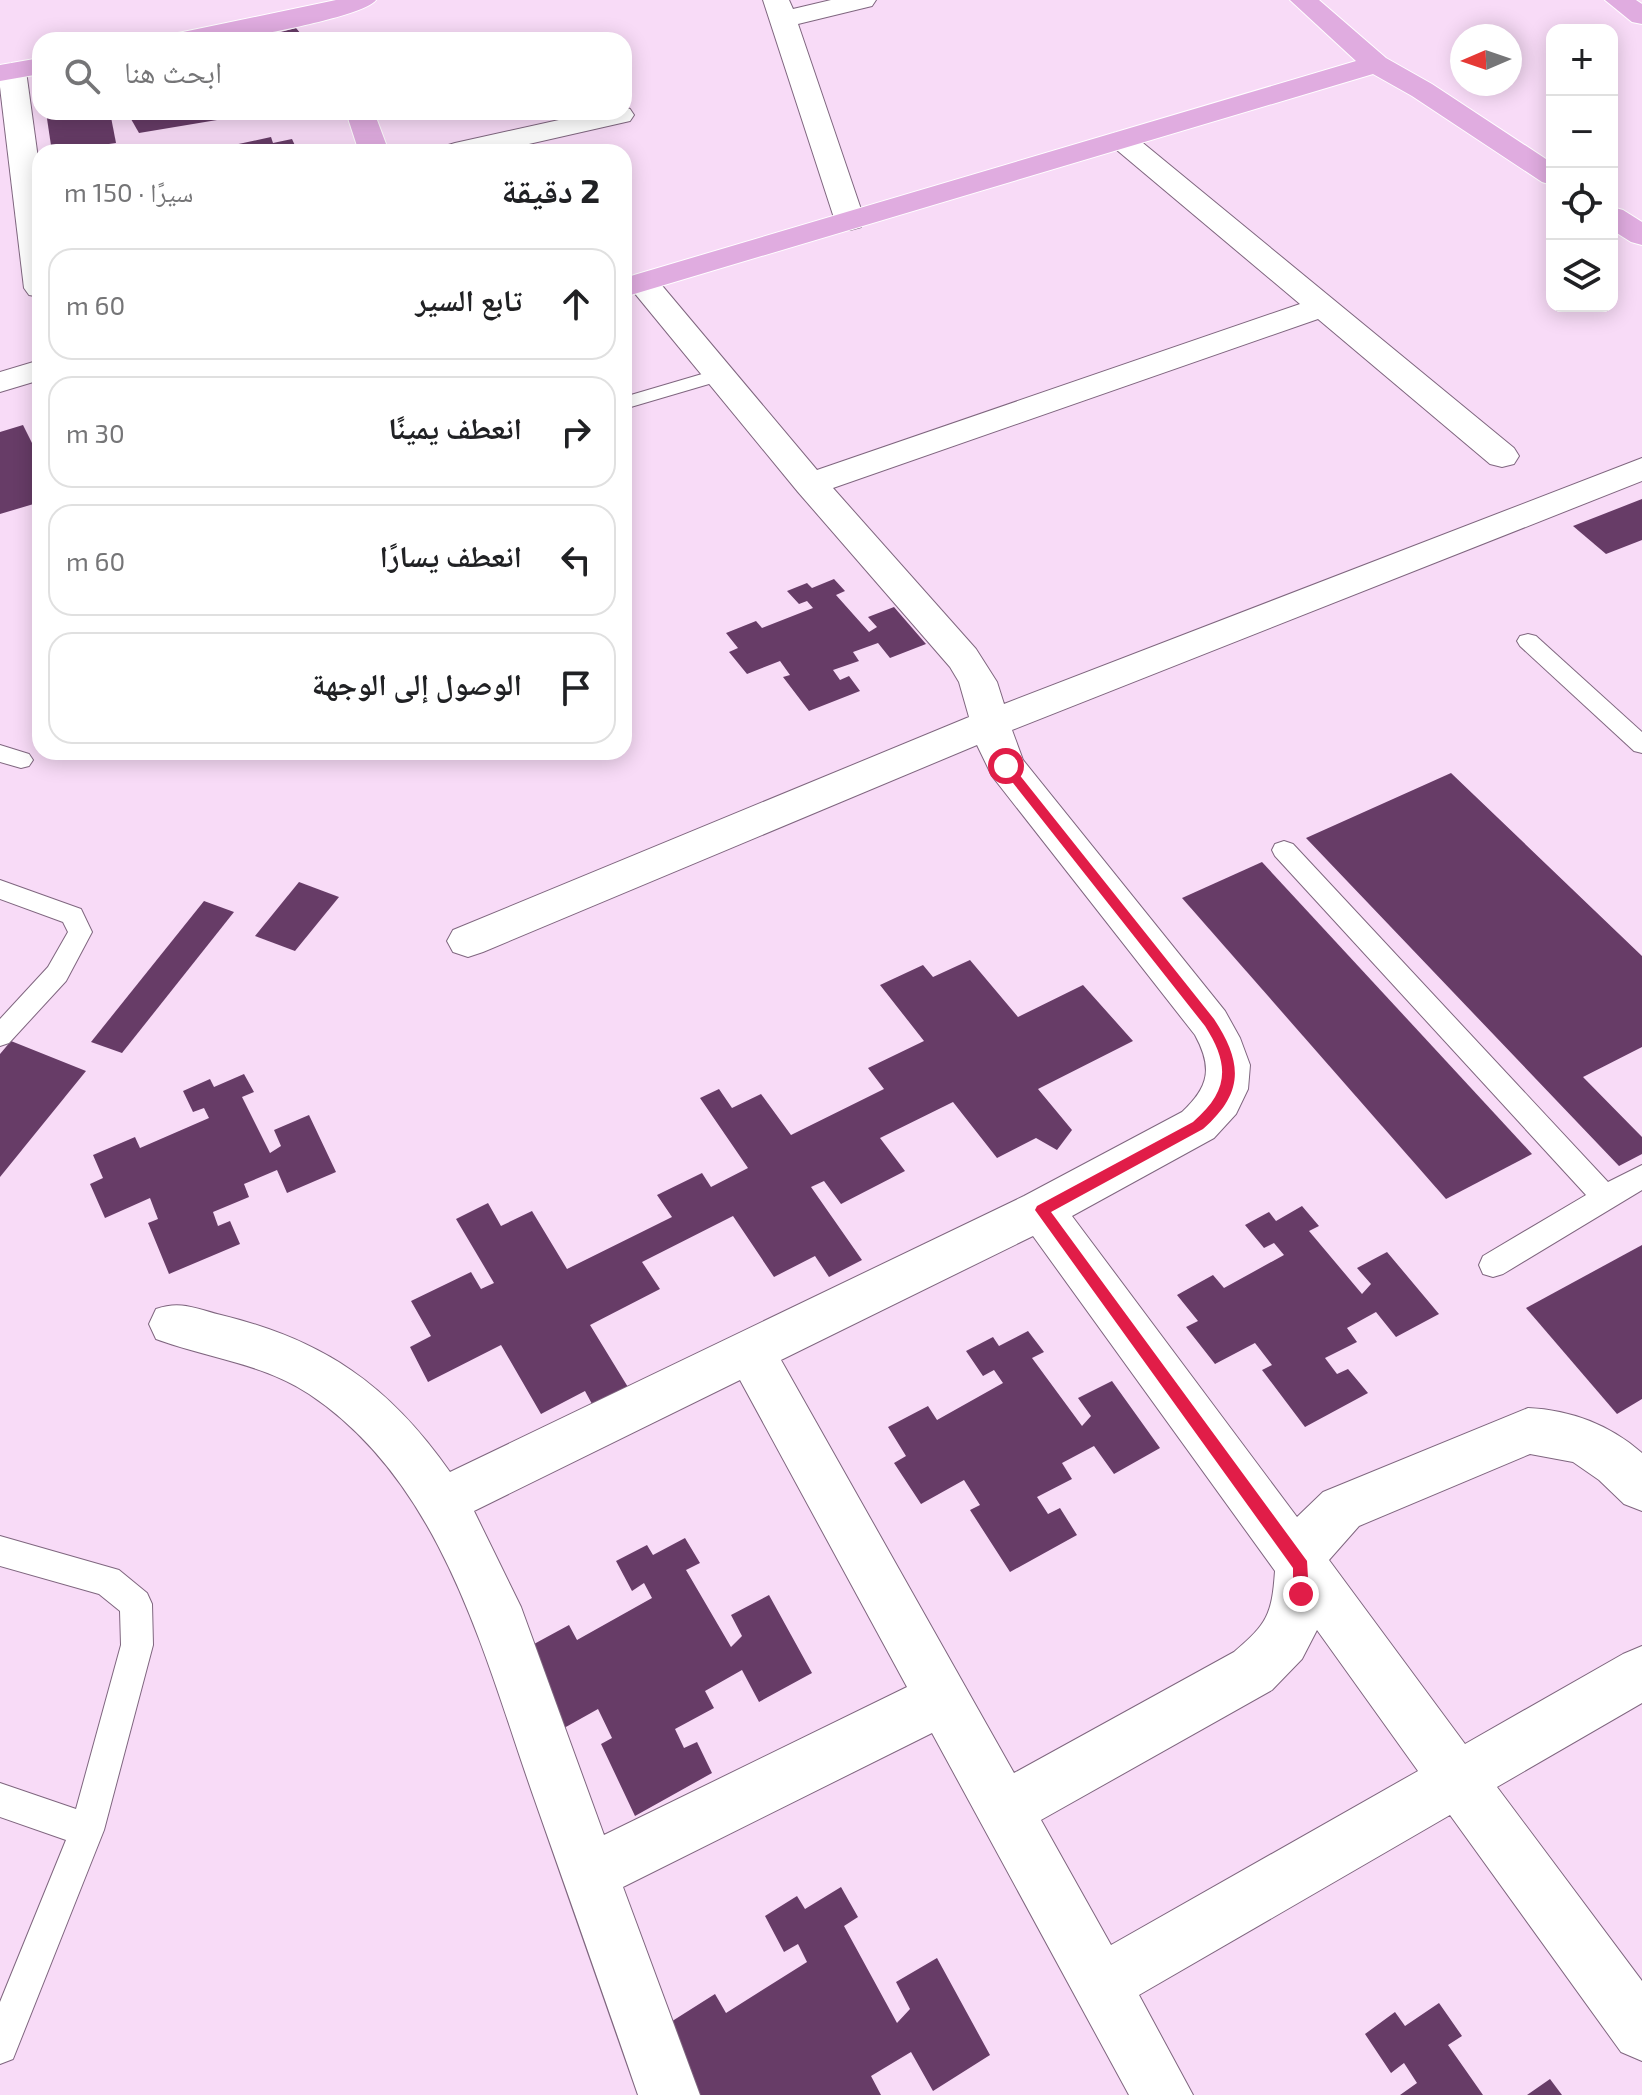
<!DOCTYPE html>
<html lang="ar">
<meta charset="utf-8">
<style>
body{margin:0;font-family:"Exo 2","Noto Naskh Arabic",sans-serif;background:#f6f6f6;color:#202124;direction:rtl}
.controls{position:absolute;right:24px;top:24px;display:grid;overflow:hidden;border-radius:16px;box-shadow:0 4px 20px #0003}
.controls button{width:72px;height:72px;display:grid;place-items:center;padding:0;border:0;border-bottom:2px solid #e0e0e0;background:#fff;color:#202124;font:40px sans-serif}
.compass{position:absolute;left:1450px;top:24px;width:72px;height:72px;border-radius:50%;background:#fff;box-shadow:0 4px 20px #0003;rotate:268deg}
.stop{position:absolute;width:24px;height:24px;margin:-18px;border:6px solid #e11d48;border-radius:50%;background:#fff}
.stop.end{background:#e11d48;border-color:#fff;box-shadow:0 2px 8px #0008}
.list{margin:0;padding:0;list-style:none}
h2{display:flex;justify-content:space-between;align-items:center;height:104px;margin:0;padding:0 32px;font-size:34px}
h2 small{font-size:26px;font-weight:400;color:#757577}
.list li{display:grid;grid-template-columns:52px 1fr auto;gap:24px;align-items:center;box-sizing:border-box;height:112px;margin:0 16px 16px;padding:0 16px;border:2px solid #e0e0e0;border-radius:24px}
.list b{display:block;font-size:30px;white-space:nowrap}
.list em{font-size:26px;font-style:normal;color:#757577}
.icon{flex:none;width:44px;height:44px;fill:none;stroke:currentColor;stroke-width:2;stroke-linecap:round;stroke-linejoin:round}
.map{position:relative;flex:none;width:1642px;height:2095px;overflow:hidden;direction:ltr}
.search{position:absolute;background:#fff;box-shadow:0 4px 20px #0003;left:32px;top:32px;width:600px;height:88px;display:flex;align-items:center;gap:20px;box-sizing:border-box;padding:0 28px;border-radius:24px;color:#757577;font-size:30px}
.panel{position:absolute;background:#fff;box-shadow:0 4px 20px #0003;left:32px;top:144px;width:600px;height:616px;border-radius:24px;direction:rtl}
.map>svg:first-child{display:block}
.building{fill:#673c67}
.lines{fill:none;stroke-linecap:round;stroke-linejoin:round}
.lane-casing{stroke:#7f667f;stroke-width:2}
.street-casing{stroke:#7f667f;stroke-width:2}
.primary-casing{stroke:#fff;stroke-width:2}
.lane{fill:#fff;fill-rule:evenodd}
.street{fill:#fff;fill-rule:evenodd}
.primary{fill:#e0ace0;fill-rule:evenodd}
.route{fill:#e11d48}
</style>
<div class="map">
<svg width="1642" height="2095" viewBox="0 0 1642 2095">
<rect width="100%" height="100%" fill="#f8dbf7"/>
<g class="building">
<path d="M 296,28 L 306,40 L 254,40 L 254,39 Z"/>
<path d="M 46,112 L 110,112 L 116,143 L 52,152 Z"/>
<path d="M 127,112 L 253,112 L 253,114 L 139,133 Z"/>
<path d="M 271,137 L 273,143 L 292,139 L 298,152 L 201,152 Z"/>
<path d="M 23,425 L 40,459 L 40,493 L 33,495 L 37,503 L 0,514 L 0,432 Z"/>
<path d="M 1642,499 L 1642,540 L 1606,554 L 1573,526 Z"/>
<path d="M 834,579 L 845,591 L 836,595 L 869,632 L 877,627 L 868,617 L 894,607 L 926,644 L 890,658 L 878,643 L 853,652 L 859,661 L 833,670 L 840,680 L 849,676 L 860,691 L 809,711 L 783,677 L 790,675 L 780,661 L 747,674 L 729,652 L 738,648 L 726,633 L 756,621 L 762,628 L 813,608 L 807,601 L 799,604 L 787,591 L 807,583 L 812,588 Z"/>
<path d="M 1451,773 L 1642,956 L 1642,1047 L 1583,1077 L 1642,1137 L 1642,1154 L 1619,1166 L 1306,838 Z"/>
<path d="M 1262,862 L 1532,1154 L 1446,1199 L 1182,898 Z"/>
<path d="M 299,882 L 339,897 L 295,951 L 255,936 Z"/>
<path d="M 204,901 L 234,912 L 122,1053 L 91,1042 Z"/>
<path d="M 970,960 L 1018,1017 L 1083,985 L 1133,1041 L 1038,1089 L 1072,1130 L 1057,1150 L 1036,1138 L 997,1158 L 953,1102 L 880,1138 L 905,1171 L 841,1204 L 824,1181 L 811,1187 L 862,1260 L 829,1277 L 815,1256 L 774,1277 L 733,1216 L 642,1262 L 660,1289 L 590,1325 L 634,1397 L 598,1415 L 585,1391 L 541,1414 L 501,1345 L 428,1382 L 410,1347 L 431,1336 L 411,1301 L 471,1272 L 481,1289 L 494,1283 L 456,1219 L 488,1203 L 501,1226 L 532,1211 L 567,1269 L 672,1217 L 657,1195 L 702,1173 L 711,1187 L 748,1168 L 700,1098 L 719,1089 L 732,1108 L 761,1094 L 791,1135 L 884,1089 L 868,1068 L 924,1041 L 880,985 L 923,965 L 933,977 Z"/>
<path d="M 11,1041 L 86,1071 L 0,1177 L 0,1054 Z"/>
<path d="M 244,1074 L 254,1092 L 242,1097 L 270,1153 L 281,1146 L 274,1130 L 309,1115 L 336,1172 L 287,1193 L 277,1170 L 244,1184 L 249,1197 L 213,1212 L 218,1226 L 230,1221 L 240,1244 L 169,1274 L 148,1223 L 158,1219 L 150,1198 L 105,1218 L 90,1184 L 103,1178 L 93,1155 L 135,1137 L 140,1148 L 209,1118 L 204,1108 L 193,1112 L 183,1091 L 210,1079 L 214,1087 Z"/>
<path d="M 1302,1206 L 1319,1226 L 1309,1231 L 1362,1294 L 1371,1284 L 1357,1268 L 1387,1252 L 1439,1314 L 1396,1337 L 1376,1312 L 1347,1328 L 1357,1342 L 1325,1358 L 1337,1374 L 1348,1369 L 1368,1393 L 1305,1427 L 1262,1370 L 1272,1365 L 1255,1343 L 1215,1364 L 1186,1327 L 1198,1321 L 1177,1295 L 1213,1275 L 1224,1288 L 1284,1255 L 1274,1243 L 1264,1248 L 1245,1225 L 1269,1212 L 1276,1221 Z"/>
<path d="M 1642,1245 L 1642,1399 L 1617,1414 L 1526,1308 Z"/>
<path d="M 1028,1331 L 1044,1352 L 1032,1358 L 1082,1426 L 1091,1416 L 1078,1398 L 1112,1381 L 1160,1448 L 1114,1474 L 1094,1446 L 1062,1463 L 1072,1479 L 1037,1497 L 1048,1514 L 1060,1508 L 1077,1535 L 1010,1572 L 970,1510 L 980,1505 L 964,1480 L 921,1504 L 894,1463 L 906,1456 L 888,1427 L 928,1406 L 937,1420 L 1003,1383 L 994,1370 L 983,1376 L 966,1351 L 993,1337 L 999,1346 Z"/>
<path d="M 685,1538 L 700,1563 L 686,1570 L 731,1647 L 742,1636 L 731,1615 L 769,1595 L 812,1673 L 759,1702 L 742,1670 L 705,1691 L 714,1708 L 675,1729 L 684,1748 L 697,1742 L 712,1773 L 635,1816 L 601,1744 L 612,1738 L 598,1709 L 548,1737 L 523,1650 L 569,1625 L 577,1640 L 652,1598 L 644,1583 L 632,1591 L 616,1561 L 647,1545 L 653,1555 Z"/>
<path d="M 841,1887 L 858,1917 L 844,1926 L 897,2023 L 910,2009 L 896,1982 L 937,1958 L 990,2055 L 933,2091 L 911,2052 L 871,2076 L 881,2095 L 680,2095 L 666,2025 L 715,1994 L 726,2013 L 807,1962 L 798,1944 L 784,1952 L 765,1916 L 797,1896 L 805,1909 Z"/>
<path d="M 1439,2003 L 1462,2036 L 1448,2045 L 1483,2095 L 1400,2095 L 1417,2083 L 1404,2063 L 1391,2073 L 1365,2034 L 1395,2012 L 1405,2026 Z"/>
<path d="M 1550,2079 L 1562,2095 L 1527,2095 Z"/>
</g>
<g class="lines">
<defs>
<g id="lane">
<path d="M 719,369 L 726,371 L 729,375 L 726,379 L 624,409 L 624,397 Z"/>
<path d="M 1528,634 L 1536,636 L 1642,732 L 1642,753 L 1634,751 L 1520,646 L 1517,641 L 1520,636 Z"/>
<path d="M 0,745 L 29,754 L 33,760 L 29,766 L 21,768 L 0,762 Z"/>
<path d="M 1284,841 L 1293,844 L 1608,1182 L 1642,1165 L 1642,1190 L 1503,1274 L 1493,1277 L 1483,1274 L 1479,1265 L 1483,1256 L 1586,1195 L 1275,856 L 1272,850 L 1275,844 Z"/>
<path d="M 0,880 L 81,909 L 92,932 L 66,981 L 9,1043 L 0,1046 L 0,1019 L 48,967 L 68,932 L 63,922 L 0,899 Z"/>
<path d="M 0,1536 L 119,1570 L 147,1593 L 152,1604 L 153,1645 L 104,1830 L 13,2059 L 0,2064 L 0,2002 L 66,1840 L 0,1817 L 0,1783 L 76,1809 L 121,1645 L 120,1611 L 99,1594 L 0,1566 Z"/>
</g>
<g id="street">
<path d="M 763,0 L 789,0 L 793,9 L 831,0 L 876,0 L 872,6 L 798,24 L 865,221 L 861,227 L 850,230 L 839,227 L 835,221 Z"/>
<path d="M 12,63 L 22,65 L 26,71 L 40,173 L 40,297 L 29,295 L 24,288 L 0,87 L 0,68 Z"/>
<path d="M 624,107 L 630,109 L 634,115 L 630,121 L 494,152 L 440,152 L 445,146 L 455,143 L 595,112 L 624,112 Z"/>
<path d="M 1122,131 L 1132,134 L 1514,448 L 1519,456 L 1514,464 L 1502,467 L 1490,464 L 1318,319 L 833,488 L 976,649 L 997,682 L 1004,704 L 1642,458 L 1642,481 L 1012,730 L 1023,760 L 1225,1011 L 1240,1038 L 1250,1065 L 1248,1089 L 1236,1114 L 1214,1138 L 1072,1216 L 1297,1517 L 1323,1492 L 1528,1408 C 1571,1410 1610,1425 1642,1453 L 1642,1511 L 1624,1504 L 1599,1480 L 1573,1462 L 1530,1454 L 1359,1526 L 1329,1560 L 1465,1744 L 1623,1654 L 1642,1646 L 1642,1703 L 1497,1787 L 1642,1981 L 1642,2061 L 1621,2052 L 1450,1815 L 1139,1995 L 1193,2095 L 1129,2095 L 932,1733 L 623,1887 L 700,2095 L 638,2095 C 604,1996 569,1897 534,1798 C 484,1656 443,1483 309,1394 C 262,1363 207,1358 156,1339 L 149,1324 L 156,1309 C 181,1300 196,1309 221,1315 C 324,1340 389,1385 450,1472 L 1024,1196 L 1182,1112 C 1209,1087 1213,1068 1195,1035 L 992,776 L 977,745 L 483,952 L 468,957 L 453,952 L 447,941 L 453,930 L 969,717 L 959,682 L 950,667 L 798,492 L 632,290 L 627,283 L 632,276 L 643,274 L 654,276 L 817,470 L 1300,304 L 1112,146 L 1107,140 L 1112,134 ZM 1033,1236 L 1275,1571 C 1272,1615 1267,1624 1234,1652 L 1014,1773 L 781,1360 ZM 740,1380 L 907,1687 L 604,1835 L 521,1607 L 474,1511 ZM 1317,1630 L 1418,1771 L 1111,1945 L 1041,1820 L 1272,1690 L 1302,1659 Z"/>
<path d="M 40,360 L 40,380 L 0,392 L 0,372 Z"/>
</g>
<g id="primary">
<path d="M 336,0 L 376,0 C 365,16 251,37 226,40 C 208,42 188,40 169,40 L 173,34 L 183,32 Z"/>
<path d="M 1290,0 L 1319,0 L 1386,58 L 1432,84 L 1552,163 L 1552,185 L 1542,182 L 1412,96 L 1373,74 L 624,297 L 624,278 L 1356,61 Z"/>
<path d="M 1605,0 L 1636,0 L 1642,4 L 1642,24 L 1632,22 Z"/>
<path d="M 40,58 L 40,74 L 0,81 L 0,65 Z"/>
<path d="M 346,112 L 374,112 L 389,152 L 359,152 Z"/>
<path d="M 1612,207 L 1623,210 L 1642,222 L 1642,245 L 1631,242 L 1612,230 Z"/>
</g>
</defs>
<use href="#lane" class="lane-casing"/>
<use href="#street" class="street-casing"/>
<use href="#primary" class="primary-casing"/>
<use href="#lane" class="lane"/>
<use href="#street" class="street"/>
<use href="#primary" class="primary"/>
</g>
<path class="route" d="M 1006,761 L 1010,763 L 1214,1019 C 1243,1063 1244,1093 1203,1129 L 1051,1212 L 1307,1561 L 1309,1594 L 1301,1602 L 1293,1594 L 1293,1568 L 1035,1210 L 1037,1206 L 1193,1122 C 1229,1091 1230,1065 1205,1026 L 1002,769 L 1000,766 Z"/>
</svg>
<div class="controls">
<button>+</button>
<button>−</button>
<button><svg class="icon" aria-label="locate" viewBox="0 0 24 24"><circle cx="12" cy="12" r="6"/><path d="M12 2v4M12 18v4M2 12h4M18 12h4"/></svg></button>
<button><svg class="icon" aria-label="layers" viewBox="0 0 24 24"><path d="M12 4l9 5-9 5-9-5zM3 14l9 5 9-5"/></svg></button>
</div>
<svg class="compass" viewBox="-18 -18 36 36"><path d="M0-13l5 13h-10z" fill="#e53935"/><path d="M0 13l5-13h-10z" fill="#757577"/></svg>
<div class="stop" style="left:1006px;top:766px"></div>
<div class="stop end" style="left:1301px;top:1594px"></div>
<div class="search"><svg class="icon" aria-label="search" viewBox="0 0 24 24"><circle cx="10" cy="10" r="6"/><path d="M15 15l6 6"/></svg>ابحث هنا</div>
<section class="panel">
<h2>2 دقيقة<small>سيرًا · 150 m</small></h2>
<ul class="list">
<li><svg class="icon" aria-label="ahead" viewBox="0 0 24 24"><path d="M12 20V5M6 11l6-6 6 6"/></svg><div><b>تابع السير</b></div><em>60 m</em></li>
<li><svg class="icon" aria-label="right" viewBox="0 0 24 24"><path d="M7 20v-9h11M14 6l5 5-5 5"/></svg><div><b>انعطف يمينًا</b></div><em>30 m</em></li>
<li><svg class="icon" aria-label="left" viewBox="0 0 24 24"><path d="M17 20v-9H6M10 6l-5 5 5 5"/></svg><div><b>انعطف يسارًا</b></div><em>60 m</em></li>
<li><svg class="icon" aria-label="arrive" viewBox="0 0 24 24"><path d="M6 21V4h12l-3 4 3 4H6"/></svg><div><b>الوصول إلى الوجهة</b></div></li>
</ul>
</section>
</div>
